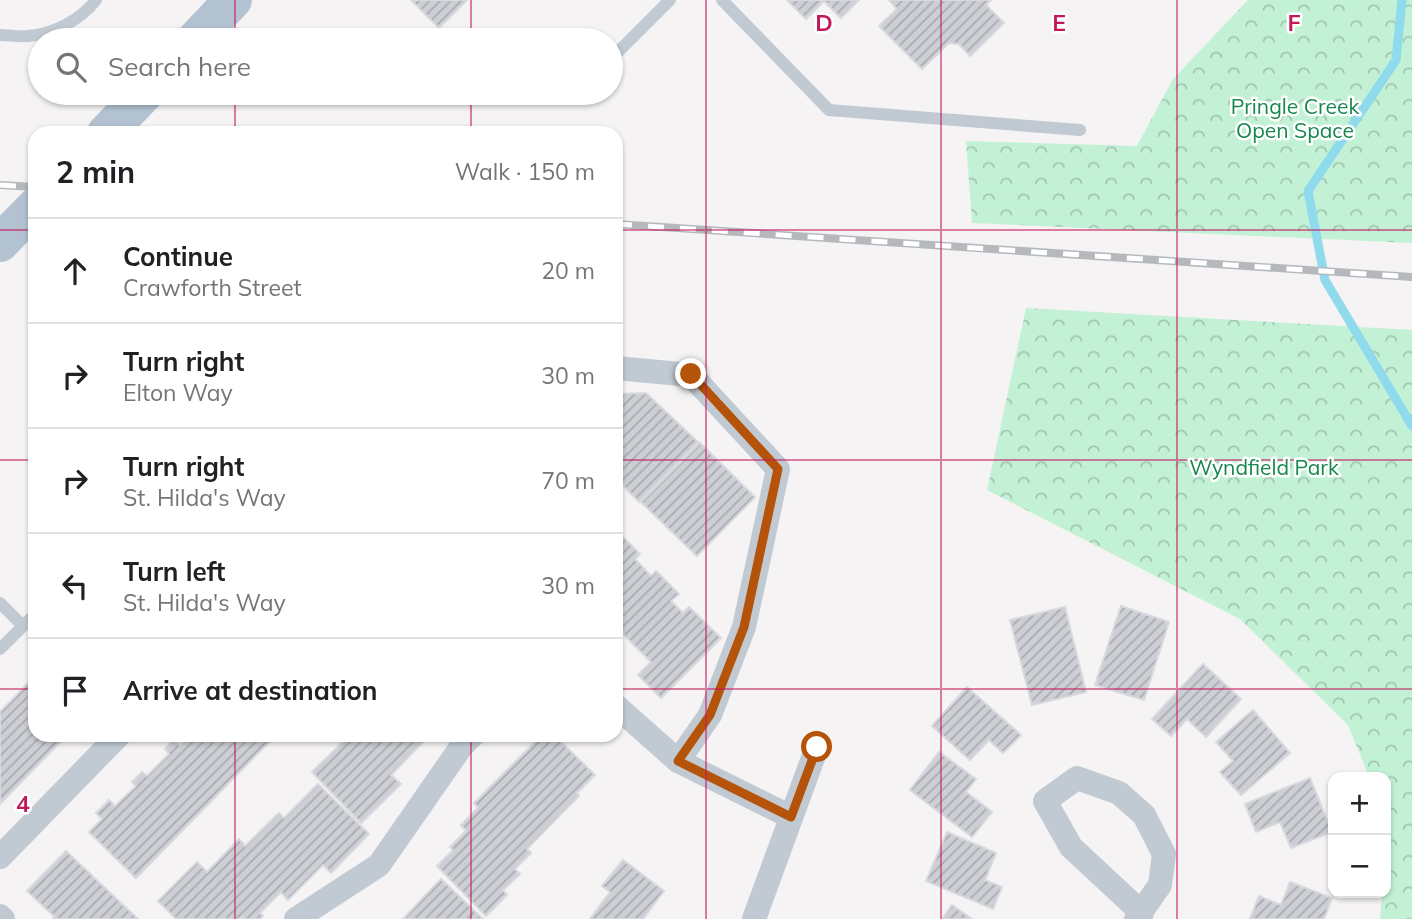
<!DOCTYPE html>
<meta charset="utf-8">
<style>
body{margin:0;font-family:Mulish,sans-serif;background:#f2f2f2;color:#202124}
.controls{position:absolute;right:21px;bottom:21px;display:grid;overflow:hidden;border-radius:14px;box-shadow:0 2px 5px #0004}
.controls button{width:63px;height:63px;display:grid;place-items:center;padding:0;border:0;border-bottom:2px solid #e0e0e0;background:#fff;color:#202124;font:35px sans-serif}
.stop{position:absolute;width:21px;height:21px;margin:-16px;border:5px solid #b45309;border-radius:50%;background:#fff}
.stop.end{background:#b45309;border-color:#fff;box-shadow:0 2px 7px #0008}
.list{margin:0;padding:0;list-style:none}
h2{display:flex;justify-content:space-between;align-items:center;height:91px;margin:0;padding:0 28px;font-size:30px}
h2 small{font-size:23px;font-weight:400;color:#757577}
.list li{display:grid;grid-template-columns:46px 1fr auto;gap:21px;align-items:center;box-sizing:border-box;height:105px;padding:0 28px;border-top:2px solid #e0e0e0}
.list b{display:block;font-size:26px;white-space:nowrap}
.list p{margin:0;font-size:23px;white-space:nowrap;color:#757577}
.list em{font-size:23px;font-style:normal;color:#757577}
.icon{flex:none;width:38px;height:38px;fill:none;stroke:currentColor;stroke-width:2;stroke-linecap:round;stroke-linejoin:round}
.map{position:relative;flex:none;width:1412px;height:919px;overflow:hidden}
.search{position:absolute;background:#fff;box-shadow:0 2px 5px #0004;left:28px;top:28px;width:595px;height:77px;display:flex;align-items:center;gap:18px;box-sizing:border-box;padding:0 24px;border-radius:38px;color:#757577;font-size:26px}
.panel{position:absolute;background:#fff;box-shadow:0 2px 5px #0004;left:28px;top:126px;width:595px;height:616px;border-radius:21px}
.map>svg:first-child{display:block}
.forest{fill:url(#forest-crowns)}
.lines{fill:none;stroke-linecap:round;stroke-linejoin:round}
.stream{stroke:#90daee;stroke-width:9}
.building{fill:url(#building-hatch);stroke:#d7d9de;stroke-width:2}
.service{stroke:#c1cad2;stroke-width:12}
.minor{stroke:#c1cad2;stroke-width:24}
.primary{stroke:#b3c2d1;stroke-width:38}
.rail-casing{stroke:#b5b8bd;stroke-width:8}
.rail{stroke:#fff;stroke-width:5;stroke-dasharray:16;stroke-linecap:butt}
.route{stroke:#b45309;stroke-width:9}
.grid{fill:none;stroke:#c2185b;stroke-width:2;stroke-opacity:0.55}
.labels{text-anchor:middle;stroke-width:5;stroke-linejoin:round;paint-order:stroke}
.park-label{font-size:21px;fill:#17864f;stroke:#fff}
.grid-label{font-size:23px;text-anchor:middle;font-weight:bold;fill:#c2185b;stroke:#fff;stroke-width:5;stroke-linejoin:round;paint-order:stroke}
</style>
<div class="map">
<svg width="1412" height="919" viewBox="0 0 1412 919">
<defs>
<pattern id="forest-crowns" width="20" height="18" patternUnits="userSpaceOnUse" patternTransform="scale(1.75)"><rect width="20" height="18" fill="#c3f1d5"/><path d="M2 6a3 3 0 1 1 6 0M12 15a3 3 0 1 1 6 0" fill="none" stroke="#a0c6b0"/></pattern>
<pattern id="building-hatch" width="6" height="6" patternUnits="userSpaceOnUse" patternTransform="scale(1.75)"><rect width="6" height="6" fill="#cdcfd5"/><path d="M-1 1l2-2M0 6l6-6M5 7l2-2" fill="none" stroke="#a8abb0"/></pattern>
</defs>
<rect width="100%" height="100%" fill="#f5f3f3"/>
<g class="forest">
<path d="M 1248,0 L 1412,0 L 1412,243 L 972,223 L 966,141 L 1137,146 L 1173,79 Z"/>
<path d="M 1026,308 L 1412,330 L 1412,919 L 1380,919 L 1382,893 L 1386,893 L 1386,777 L 1369,777 L 1348,725 L 1240,619 L 987,490 Z"/>
</g>
<g class="lines">
<path class="stream" d="M 1402,0 L 1396,60 L 1308,191 L 1325,280 L 1412,426"/>
</g>
<g class="building">
<path d="M 411,0 L 467,0 L 439,28 Z"/>
<path d="M 787,0 L 859,0 L 841,18 L 824,1 L 806,19 Z"/>
<path d="M 889,0 L 991,0 L 986,5 L 1004,23 L 970,56 L 959,44 L 949,43 L 922,69 L 879,26 L 897,9 Z"/>
<path d="M 646,393 L 698,442 L 639,502 L 616,478 L 616,396 L 617,394 Z"/>
<path d="M 700,443 L 755,497 L 697,556 L 641,502 Z"/>
<path d="M 622,536 L 640,554 L 635,559 L 651,576 L 656,571 L 679,594 L 671,601 L 683,613 L 689,607 L 721,638 L 661,698 L 638,675 L 651,662 L 620,631 L 616,635 L 616,543 Z"/>
<path d="M 1121,606 L 1169,622 L 1144,700 L 1095,685 Z"/>
<path d="M 1065,607 L 1086,692 L 1032,705 L 1010,620 Z"/>
<path d="M 1203,664 L 1241,699 L 1206,737 L 1187,719 L 1171,736 L 1152,719 Z"/>
<path d="M 35,676 L 35,735 L 67,735 L 0,804 L 0,712 Z"/>
<path d="M 967,687 L 1021,735 L 1003,753 L 989,740 L 970,760 L 932,726 Z"/>
<path d="M 1253,710 L 1290,753 L 1241,795 L 1220,772 L 1233,761 L 1216,742 Z"/>
<path d="M 189,735 L 266,735 L 271,740 L 136,878 L 89,832 L 102,819 L 96,813 L 109,800 L 115,806 L 136,786 L 132,782 L 142,772 L 147,776 L 169,754 L 165,749 L 174,739 L 180,745 Z"/>
<path d="M 342,735 L 426,735 L 421,740 L 423,742 L 391,775 L 401,784 L 361,823 L 312,772 L 346,739 Z"/>
<path d="M 542,735 L 554,735 L 595,775 L 577,793 L 579,796 L 527,849 L 531,853 L 515,869 L 520,874 L 503,890 L 507,895 L 486,916 L 437,866 L 453,850 L 450,847 L 466,831 L 461,825 L 478,808 L 474,803 Z"/>
<path d="M 939,752 L 976,779 L 966,792 L 992,812 L 972,837 L 910,790 Z"/>
<path d="M 1310,778 L 1332,832 L 1291,848 L 1280,822 L 1256,832 L 1245,804 Z"/>
<path d="M 318,784 L 369,834 L 331,873 L 323,865 L 288,900 L 281,892 L 260,913 L 263,916 L 260,919 L 244,919 L 242,917 L 240,919 L 176,919 L 158,901 L 197,862 L 207,872 L 239,839 L 245,846 L 279,813 L 284,818 Z"/>
<path d="M 947,832 L 996,853 L 985,880 L 1002,887 L 993,909 L 926,881 Z"/>
<path d="M 66,851 L 138,919 L 53,919 L 55,917 L 27,891 Z"/>
<path d="M 623,860 L 664,891 L 643,919 L 590,919 L 610,892 L 602,886 Z"/>
<path d="M 441,879 L 483,919 L 403,919 Z"/>
<path d="M 1290,882 L 1332,898 L 1324,919 L 1250,919 L 1259,896 L 1281,905 Z"/>
<path d="M 952,905 L 972,919 L 942,919 Z"/>
</g>
<g class="lines">
<g class="service">
<path d="M 722,0 L 829,110 L 1080,130"/>
<path d="M 0,35 C 9,35 19,37 28,36 C 53,34 81,20 96,0"/>
<path d="M 611,59 L 670,0"/>
<path d="M 0,603 L 23,626"/>
<path d="M 0,649 L 35,614"/>
</g>
<g class="minor">
<path d="M 616,368 L 691,375 L 778,469 L 744,627 L 710,715 L 678,761"/>
<path d="M 616,706 L 678,761 L 791,817"/>
<path d="M 0,857 L 119,735"/>
<path d="M 0,916 L 3,919"/>
<path d="M 296,919 L 379,865 L 461,747 L 473,735"/>
<path d="M 754,919 L 817,747"/>
<path d="M 1136,919 L 1160,885 L 1164,854 L 1144,815 L 1119,793 L 1077,778 L 1045,801 L 1071,847 L 1142,913"/>
</g>
<g class="primary">
<path d="M 195,40 L 233,0"/>
<path d="M 106,133 L 145,93"/>
<path d="M 0,243 L 35,207"/>
</g>
<defs>
<g id="rail">
<path d="M 0,185 L 35,187"/>
<path d="M 616,224 L 1412,277"/>
</g>
</defs>
<use href="#rail" class="rail-casing"/>
<use href="#rail" class="rail"/>
</g>
<g class="lines">
<path class="route" d="M 691,374 L 778,469 L 744,627 L 710,715 L 678,761 L 791,817 L 817,747"/>
</g>
<path class="grid" d="M 235,0 L 235,40M 471,0 L 471,40M 706,0 L 706,919M 941,0 L 941,919M 1177,0 L 1177,919M 235,93 L 235,133M 471,93 L 471,133M 0,230 L 35,230M 616,230 L 1412,230M 0,460 L 35,460M 616,460 L 1412,460M 0,689 L 35,689M 616,689 L 1412,689M 235,735 L 235,919M 471,735 L 471,919"/>
<g class="labels">
<g class="park-label">
<text x="1295" y="114">Pringle Creek<tspan x="1295" dy="24">Open Space</tspan></text>
<text x="1264" y="475">Wyndfield Park</text>
</g>
</g>
<g class="grid-label">
<text x="824" y="31">D</text>
<text x="1059" y="31">E</text>
<text x="1294" y="31">F</text>
<text x="23" y="812">4</text>
</g>
</svg>
<div class="controls">
<button>+</button>
<button>−</button>
</div>
<div class="stop" style="left:817px;top:747px"></div>
<div class="stop end" style="left:691px;top:374px"></div>
<div class="search"><svg class="icon" aria-label="search" viewBox="0 0 24 24"><circle cx="10" cy="10" r="6"/><path d="M15 15l6 6"/></svg>Search here</div>
<section class="panel">
<h2>2 min<small>Walk · 150 m</small></h2>
<ul class="list">
<li><svg class="icon" aria-label="ahead" viewBox="0 0 24 24"><path d="M12 20V5M6 11l6-6 6 6"/></svg><div><b>Continue</b><p>Crawforth Street</p></div><em>20 m</em></li>
<li><svg class="icon" aria-label="right" viewBox="0 0 24 24"><path d="M7 20v-9h11M14 6l5 5-5 5"/></svg><div><b>Turn right</b><p>Elton Way</p></div><em>30 m</em></li>
<li><svg class="icon" aria-label="right" viewBox="0 0 24 24"><path d="M7 20v-9h11M14 6l5 5-5 5"/></svg><div><b>Turn right</b><p>St. Hilda's Way</p></div><em>70 m</em></li>
<li><svg class="icon" aria-label="left" viewBox="0 0 24 24"><path d="M17 20v-9H6M10 6l-5 5 5 5"/></svg><div><b>Turn left</b><p>St. Hilda's Way</p></div><em>30 m</em></li>
<li><svg class="icon" aria-label="arrive" viewBox="0 0 24 24"><path d="M6 21V4h12l-3 4 3 4H6"/></svg><div><b>Arrive at destination</b></div></li>
</ul>
</section>
</div>
